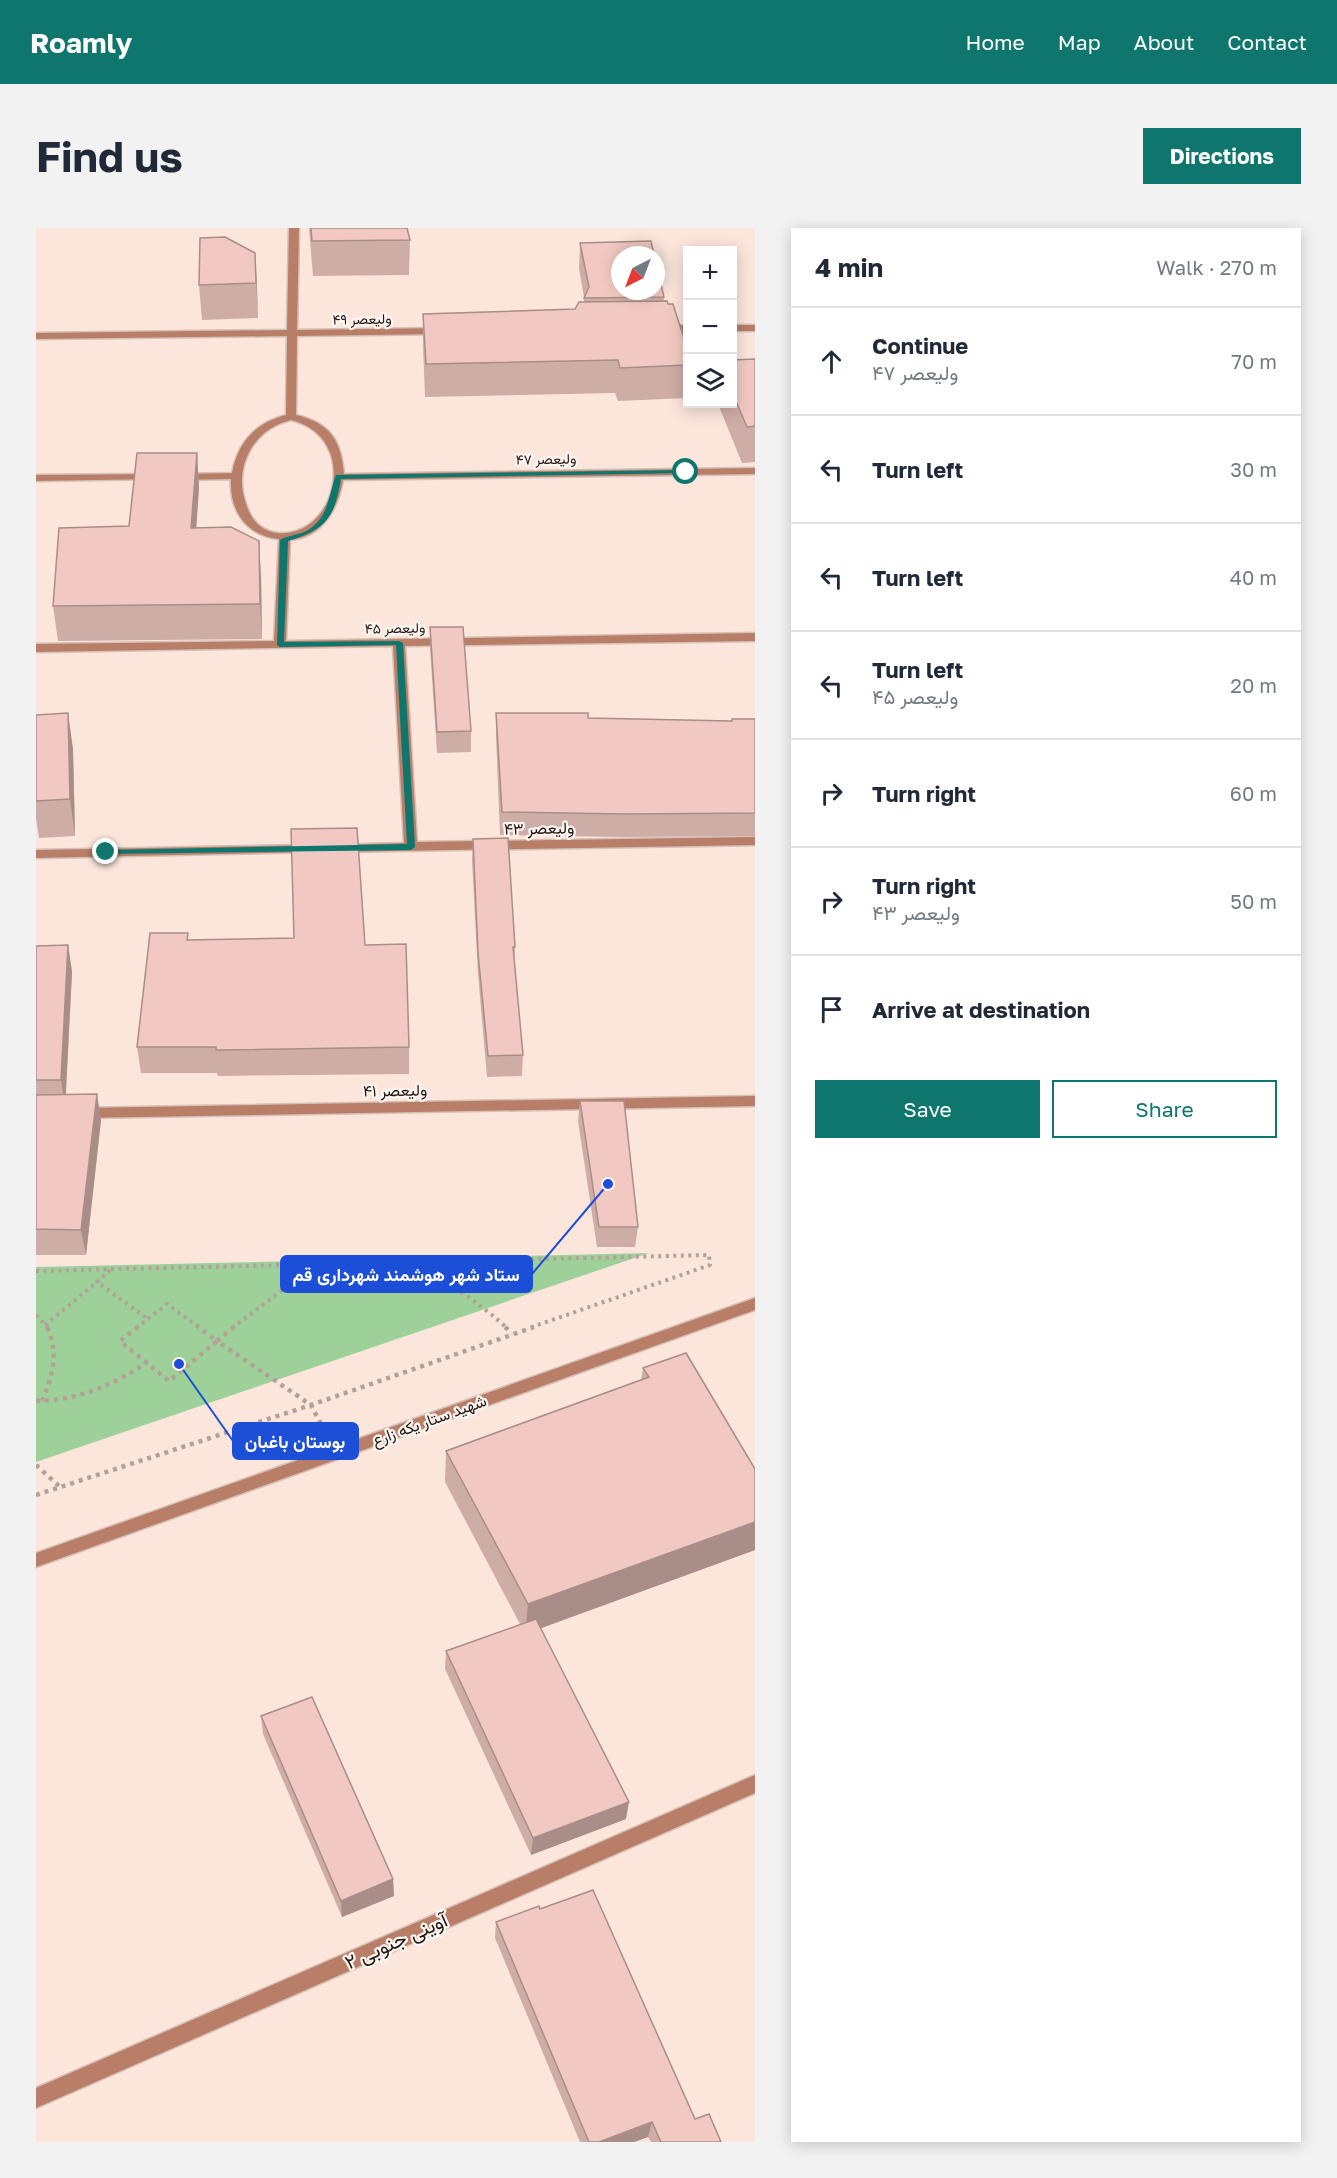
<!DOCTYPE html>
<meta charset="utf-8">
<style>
body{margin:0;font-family:"Golos Text",Vazirmatn,sans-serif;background:#f2f2f3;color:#1f2937}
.controls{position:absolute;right:18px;top:18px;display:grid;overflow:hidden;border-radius:0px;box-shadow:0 3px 15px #0003}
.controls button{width:54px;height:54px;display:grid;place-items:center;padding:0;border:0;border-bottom:2px solid #e0e1e3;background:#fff;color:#1f2937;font:30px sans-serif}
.compass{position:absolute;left:575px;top:18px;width:54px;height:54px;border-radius:50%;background:#fff;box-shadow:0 3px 15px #0003;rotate:222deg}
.stop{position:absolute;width:18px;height:18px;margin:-14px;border:4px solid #0f766e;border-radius:50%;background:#fff}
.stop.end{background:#0f766e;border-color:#fff;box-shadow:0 2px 6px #0008}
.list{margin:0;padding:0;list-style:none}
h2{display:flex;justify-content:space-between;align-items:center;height:78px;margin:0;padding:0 24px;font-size:26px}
h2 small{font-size:20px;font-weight:400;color:#747a83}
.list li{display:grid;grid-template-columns:39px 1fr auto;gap:18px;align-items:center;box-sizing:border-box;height:108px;padding:0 24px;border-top:2px solid #e0e1e3}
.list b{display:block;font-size:22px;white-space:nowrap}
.list p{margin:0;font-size:20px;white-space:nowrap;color:#747a83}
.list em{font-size:20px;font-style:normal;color:#747a83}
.actions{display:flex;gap:12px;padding:18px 24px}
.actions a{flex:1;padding:14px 0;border:2px solid #0f766e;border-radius:0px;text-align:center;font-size:21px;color:#0f766e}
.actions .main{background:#0f766e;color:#fff}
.icon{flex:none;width:33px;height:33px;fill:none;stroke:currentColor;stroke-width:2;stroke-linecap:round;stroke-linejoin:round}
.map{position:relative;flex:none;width:719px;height:1914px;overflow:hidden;border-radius:0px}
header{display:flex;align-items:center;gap:36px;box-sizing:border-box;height:84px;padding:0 30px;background:#0f766e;color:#fff}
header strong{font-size:28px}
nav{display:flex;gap:33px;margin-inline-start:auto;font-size:21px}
.intro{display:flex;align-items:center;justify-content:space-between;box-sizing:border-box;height:144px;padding:0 36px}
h1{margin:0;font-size:42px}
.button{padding:15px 27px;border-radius:0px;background:#0f766e;color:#fff;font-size:21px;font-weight:700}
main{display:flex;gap:36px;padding:0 36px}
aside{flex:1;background:#fff;border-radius:0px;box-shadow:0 3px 15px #0003}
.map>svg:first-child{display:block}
.green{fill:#9ed199}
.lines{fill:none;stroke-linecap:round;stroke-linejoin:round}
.minor-casing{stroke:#d5c1b7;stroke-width:3}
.path-far1{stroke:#b3a098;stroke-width:4;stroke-dasharray:3 4.5;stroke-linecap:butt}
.path{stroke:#b3a098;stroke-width:4.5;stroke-dasharray:4 5;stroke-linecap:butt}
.minor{fill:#b97e67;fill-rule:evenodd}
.wall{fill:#cfada7}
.shaded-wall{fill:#a98d88}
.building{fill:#f1c9c2;stroke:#a98d88;stroke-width:1.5}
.route{fill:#0f766e}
.labels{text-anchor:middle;stroke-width:4.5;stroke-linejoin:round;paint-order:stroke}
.far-street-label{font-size:14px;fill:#231610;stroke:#fef6f3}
.street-label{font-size:16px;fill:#231610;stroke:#fef6f3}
.near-street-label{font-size:20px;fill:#231610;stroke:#fef6f3}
.leader{fill:none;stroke:#1d4ed8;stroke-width:2}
.callout-dot{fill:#1d4ed8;stroke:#fef6f3;stroke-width:2}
.callout{fill:#1d4ed8;stroke:#1d4ed8;stroke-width:2}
.callout-label{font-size:18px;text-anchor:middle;font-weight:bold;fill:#fff}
</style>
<header>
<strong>Roamly</strong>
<nav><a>Home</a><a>Map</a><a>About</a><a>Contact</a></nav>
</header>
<div class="intro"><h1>Find us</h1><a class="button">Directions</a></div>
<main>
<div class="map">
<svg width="719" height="1914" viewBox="0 0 719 1914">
<rect width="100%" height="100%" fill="#fce6dc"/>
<path class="green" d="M 613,1025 L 0,1234 L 0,1039 Z"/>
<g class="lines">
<defs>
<g id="minor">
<path d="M 253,0 L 263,0 L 261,102 L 408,100 L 413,103 L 408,106 L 261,108 L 260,187 C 294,195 305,212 308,246 L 719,240 L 719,246 L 307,252 C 302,281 286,309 254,312 L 250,413 L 719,405 L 719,413 L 369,418 L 381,614 L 719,609 L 719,617 L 303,624 L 297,620 L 298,617 L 368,615 L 357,418 L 0,424 L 0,416 L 238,413 L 243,311 C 211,308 193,283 195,251 L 144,252 L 139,249 L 144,246 L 196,245 C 202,214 219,195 250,187 L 251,108 L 0,111 L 0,105 L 251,102 ZM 255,192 C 325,209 301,310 242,305 C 225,303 215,292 210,276 C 197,239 217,201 255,192 Z"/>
<path d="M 652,97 L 652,103 L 624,104 L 619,101 L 624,98 Z"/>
<rect x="696" y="97" width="23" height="6"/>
<path d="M 117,246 L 122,249 L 121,251 L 0,253 L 0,247 Z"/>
<path d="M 276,617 L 282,621 L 281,624 L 0,630 L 0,622 Z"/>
<path d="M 719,868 L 719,878 L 45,890 L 38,885 L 45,880 Z"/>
<path d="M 719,1070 L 719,1082 L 0,1339 L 0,1325 Z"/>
<path d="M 719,1547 L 719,1565 L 0,1880 L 0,1860 Z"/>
</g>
</defs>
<use href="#minor" class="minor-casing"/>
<g class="path-far1">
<path d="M 340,1036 C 401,1047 425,1059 471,1100"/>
<path d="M 74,1042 L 61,1054 L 112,1091"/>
<path d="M 0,1043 L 673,1027 L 674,1037 L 493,1100"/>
<path d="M 0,1087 L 12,1100"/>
<path d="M 9,1097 L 61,1054"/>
<path d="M 100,1100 L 131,1076 L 164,1100"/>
<path d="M 196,1100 L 245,1063 L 289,1038"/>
</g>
<g class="path">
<path d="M 102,1099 L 84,1113 L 133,1153 L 181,1113 L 162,1099"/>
<path d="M 198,1099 L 181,1113 L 275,1177 L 287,1200"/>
<path d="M 469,1099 L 476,1105"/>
<path d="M 0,1173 C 42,1172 77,1158 111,1134"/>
<path d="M 6,1173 C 17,1147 23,1125 11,1099"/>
<path d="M 0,1237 L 24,1259"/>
<path d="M 0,1267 L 275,1177 L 498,1099"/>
</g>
<use href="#minor" class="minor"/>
</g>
<g class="wall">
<path d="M 273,0 L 371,0 L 374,12 L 373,47 L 277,48 Z"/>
<path d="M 544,15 L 628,69 L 628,73 L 651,137 L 651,170 L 582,173 L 579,165 L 389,169 L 387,119 L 387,86 L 539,81 L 548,74 L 548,69 L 543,41 Z"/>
<path d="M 219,25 L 222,90 L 166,92 L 163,57 Z"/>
<path d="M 719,131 L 719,234 L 706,235 L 682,176 L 696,176 L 696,132 Z"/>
<path d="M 161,225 L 163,259 L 160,300 L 225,348 L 226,411 L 22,413 L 17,378 Z"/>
<path d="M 394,399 L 435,503 L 435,524 L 401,525 L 394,420 Z"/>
<path d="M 32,485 L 37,522 L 39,608 L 3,610 L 0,591 L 0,487 Z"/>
<path d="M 460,485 L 552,490 L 695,493 L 719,491 L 719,608 L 586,609 L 464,607 L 460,508 Z"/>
<path d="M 437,611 L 479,719 L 478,734 L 487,827 L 486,848 L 451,849 L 442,746 L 436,632 Z"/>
<path d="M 152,712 L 329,717 L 373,819 L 373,846 L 182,848 L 181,845 L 105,845 L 101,819 Z"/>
<path d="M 32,717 L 36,744 L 30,866 L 65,892 L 50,1027 L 0,1027 L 0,718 Z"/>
<path d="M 544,873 L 602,999 L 599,1019 L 561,1019 L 542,893 Z"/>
<path d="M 607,1140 L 719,1322 L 505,1400 L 590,1591 L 495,1627 L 409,1441 L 410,1423 L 484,1396 L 409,1254 L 410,1223 L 605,1152 Z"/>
<path d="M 225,1488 L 357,1651 L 358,1668 L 306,1689 L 227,1506 Z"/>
<path d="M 504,1681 L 659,1891 L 685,1914 L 615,1914 L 612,1909 L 598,1914 L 544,1914 L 459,1710 L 460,1694 Z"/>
</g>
<g class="shaded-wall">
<path d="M 219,25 L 221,59 L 222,90 L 220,55 Z"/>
<path d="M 161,225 L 163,259 L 158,335 L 155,300 Z"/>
<path d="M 223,313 L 225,348 L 226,411 L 224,376 Z"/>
<path d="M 32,485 L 37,522 L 39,608 L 34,571 Z"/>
<path d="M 32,717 L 36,744 L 29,878 L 25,852 Z"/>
<path d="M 61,866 L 65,892 L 50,1027 L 45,1002 Z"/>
<path d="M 719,1294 L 719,1322 L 489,1406 L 492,1376 Z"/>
<path d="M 593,1574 L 590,1591 L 495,1627 L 497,1610 Z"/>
<path d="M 357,1651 L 358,1668 L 306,1689 L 305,1673 Z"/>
<path d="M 616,1894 L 612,1909 L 598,1914 L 563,1914 Z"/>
</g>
<g class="building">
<path d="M 275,0 L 371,0 L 374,12 L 276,13 Z"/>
<path d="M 189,9 L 219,25 L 220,55 L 163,57 L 164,10 Z"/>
<path d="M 615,13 L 618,27 L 584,27 L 584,63 L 620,63 L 620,35 L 628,69 L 548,70 L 553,59 L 544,15 Z"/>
<path d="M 631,73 L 632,76 L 637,76 L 651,120 L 651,137 L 584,140 L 582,132 L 390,136 L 387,86 L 539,81 L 543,74 Z"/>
<path d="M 719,131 L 719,198 L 711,199 L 696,164 L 696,132 Z"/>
<path d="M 101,225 L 161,225 L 155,300 L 195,299 L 223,313 L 224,376 L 17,378 L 23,300 L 93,298 Z"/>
<path d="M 394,399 L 427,399 L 435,503 L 401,504 Z"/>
<path d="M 32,485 L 34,571 L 0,573 L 0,487 Z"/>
<path d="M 460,485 L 552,485 L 552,490 L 696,493 L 696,491 L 719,491 L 719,585 L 589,586 L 466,584 Z"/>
<path d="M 321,600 L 329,717 L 370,716 L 373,819 L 180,822 L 180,819 L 101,819 L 114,705 L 152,705 L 151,712 L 258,710 L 255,601 Z"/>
<path d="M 472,610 L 479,719 L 477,719 L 487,827 L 452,828 L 442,725 L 437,611 Z"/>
<path d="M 32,717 L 25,852 L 0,852 L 0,718 Z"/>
<path d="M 61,866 L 45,1002 L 0,1001 L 0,867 Z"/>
<path d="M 544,873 L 588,873 L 602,999 L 563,999 Z"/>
<path d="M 650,1125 L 719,1241 L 719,1294 L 492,1376 L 410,1223 L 613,1149 L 607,1140 Z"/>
<path d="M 500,1391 L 593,1574 L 497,1610 L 410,1423 Z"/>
<path d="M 276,1469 L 357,1651 L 305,1673 L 225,1488 Z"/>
<path d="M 557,1662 L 659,1891 L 673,1886 L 685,1914 L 625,1914 L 616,1894 L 563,1914 L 553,1914 L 460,1694 L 503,1678 L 504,1681 Z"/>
</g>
<path class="route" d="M 650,242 L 652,245 L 305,251 C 298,290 291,301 252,313 L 248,414 L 363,413 L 367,415 L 379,619 L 375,622 L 67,626 L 67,622 L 70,622 L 371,616 L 360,417 L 244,419 L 241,417 L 244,312 C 252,307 264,307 272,302 C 293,289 292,268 300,247 Z"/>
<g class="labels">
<g class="far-street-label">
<text transform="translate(326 91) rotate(-1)" y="5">ولیعصر ۴۹</text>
<text transform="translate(510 231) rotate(-1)" y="5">ولیعصر ۴۷</text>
<text transform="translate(359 400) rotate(-1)" y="5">ولیعصر ۴۵</text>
</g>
<g class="street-label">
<text transform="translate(503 600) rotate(-1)" y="6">ولیعصر ۴۳</text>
<text transform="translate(359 862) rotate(-1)" y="6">ولیعصر ۴۱</text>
<text transform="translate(393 1192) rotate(-20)" y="6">شهید ستار یکه زارع</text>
</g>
<g class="near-street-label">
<text transform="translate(360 1713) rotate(-24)" y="7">آوینی جنوبی ۲</text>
</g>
</g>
<path class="leader" d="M572 956L496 1046M143 1136L197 1213"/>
<g class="callout-dot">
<circle cx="572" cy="956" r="6"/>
<circle cx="143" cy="1136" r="6"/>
</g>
<g class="callout">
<rect x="245" y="1028" width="251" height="36" rx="6"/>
<rect x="197" y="1195" width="125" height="36" rx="6"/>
</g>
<g class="callout-label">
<text x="370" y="1053">ستاد شهر هوشمند شهرداری قم</text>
<text x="259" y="1220">بوستان باغبان</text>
</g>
</svg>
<div class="controls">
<button>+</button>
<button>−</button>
<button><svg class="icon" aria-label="layers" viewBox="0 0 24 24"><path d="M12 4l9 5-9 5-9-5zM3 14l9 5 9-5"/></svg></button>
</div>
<svg class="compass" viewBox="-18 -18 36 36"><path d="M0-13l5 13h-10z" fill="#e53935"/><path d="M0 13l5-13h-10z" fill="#747a83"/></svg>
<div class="stop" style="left:650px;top:244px"></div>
<div class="stop end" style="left:70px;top:624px"></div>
</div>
<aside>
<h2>4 min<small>Walk · 270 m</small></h2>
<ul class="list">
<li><svg class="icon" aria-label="ahead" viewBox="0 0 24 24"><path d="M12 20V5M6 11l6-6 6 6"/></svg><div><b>Continue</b><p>ولیعصر ۴۷</p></div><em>70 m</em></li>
<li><svg class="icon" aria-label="left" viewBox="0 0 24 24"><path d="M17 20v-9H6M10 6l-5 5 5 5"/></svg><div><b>Turn left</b></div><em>30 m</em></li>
<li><svg class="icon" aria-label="left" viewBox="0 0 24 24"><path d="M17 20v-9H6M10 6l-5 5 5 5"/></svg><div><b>Turn left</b></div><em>40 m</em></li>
<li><svg class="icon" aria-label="left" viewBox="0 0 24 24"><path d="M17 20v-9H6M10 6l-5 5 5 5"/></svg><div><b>Turn left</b><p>ولیعصر ۴۵</p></div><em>20 m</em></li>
<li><svg class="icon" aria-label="right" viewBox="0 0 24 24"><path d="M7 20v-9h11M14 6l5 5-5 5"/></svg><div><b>Turn right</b></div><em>60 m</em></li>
<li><svg class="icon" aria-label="right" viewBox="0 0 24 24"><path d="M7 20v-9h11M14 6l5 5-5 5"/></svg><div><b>Turn right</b><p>ولیعصر ۴۳</p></div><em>50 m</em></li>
<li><svg class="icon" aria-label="arrive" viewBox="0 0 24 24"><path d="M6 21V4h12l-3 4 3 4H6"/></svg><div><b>Arrive at destination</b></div></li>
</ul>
<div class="actions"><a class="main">Save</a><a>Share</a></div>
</aside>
</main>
